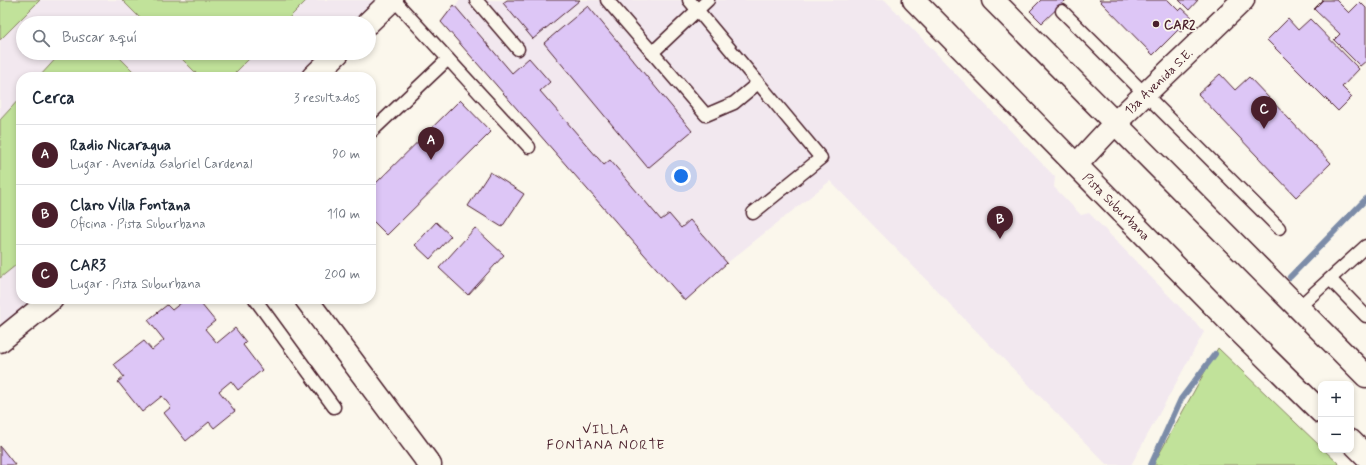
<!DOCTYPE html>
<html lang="es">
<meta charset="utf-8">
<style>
body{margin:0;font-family:Mynerve,sans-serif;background:#f6f6f7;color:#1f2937}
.controls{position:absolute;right:12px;bottom:12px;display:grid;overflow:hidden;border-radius:8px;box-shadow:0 2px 6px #0003}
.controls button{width:36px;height:36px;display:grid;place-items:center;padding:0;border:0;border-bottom:1px solid #e0e1e3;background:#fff;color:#1f2937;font:20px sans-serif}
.you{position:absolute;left:681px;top:176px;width:14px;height:14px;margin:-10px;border:3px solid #fff;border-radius:50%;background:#1a73e8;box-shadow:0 0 0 6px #1a73e833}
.badge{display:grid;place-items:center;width:26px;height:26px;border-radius:50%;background:#4a1f2b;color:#fff;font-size:13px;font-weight:700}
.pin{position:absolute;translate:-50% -33px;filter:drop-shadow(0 1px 2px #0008)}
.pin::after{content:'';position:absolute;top:21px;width:14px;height:12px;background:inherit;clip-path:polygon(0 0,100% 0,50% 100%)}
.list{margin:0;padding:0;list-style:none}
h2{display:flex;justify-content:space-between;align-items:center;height:52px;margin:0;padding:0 16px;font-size:17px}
h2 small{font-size:13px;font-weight:400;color:#747a83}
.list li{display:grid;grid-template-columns:26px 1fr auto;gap:12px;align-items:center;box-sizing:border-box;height:60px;padding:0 16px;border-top:1px solid #e0e1e3}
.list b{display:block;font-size:15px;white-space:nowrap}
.list p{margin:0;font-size:13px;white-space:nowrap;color:#747a83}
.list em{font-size:13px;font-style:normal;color:#747a83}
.icon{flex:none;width:22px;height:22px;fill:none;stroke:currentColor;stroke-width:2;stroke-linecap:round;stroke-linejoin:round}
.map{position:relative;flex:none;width:1366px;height:465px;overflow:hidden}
.search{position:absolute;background:#fff;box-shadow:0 2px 6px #0003;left:16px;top:16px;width:360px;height:44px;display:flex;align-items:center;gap:10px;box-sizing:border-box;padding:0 14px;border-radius:22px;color:#747a83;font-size:15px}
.panel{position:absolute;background:#fff;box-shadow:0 2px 6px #0003;left:16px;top:72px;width:360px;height:232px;border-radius:16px}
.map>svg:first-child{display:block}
.built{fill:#f2e8ef}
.green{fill:#c1e29a;stroke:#868062}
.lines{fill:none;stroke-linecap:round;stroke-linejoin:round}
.stream{stroke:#7b8ca8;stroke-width:6}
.building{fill:#ddc6f6;stroke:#4a1f2b}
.lane-casing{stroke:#4a1f2b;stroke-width:15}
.street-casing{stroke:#4a1f2b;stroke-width:25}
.secondary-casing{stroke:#4a1f2b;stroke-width:25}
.primary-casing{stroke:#4a1f2b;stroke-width:25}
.lane{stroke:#fbf7ec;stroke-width:12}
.street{stroke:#fbf7ec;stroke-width:22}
.secondary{stroke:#fbf7ec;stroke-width:22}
.primary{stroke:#fbf7ec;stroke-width:22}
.poi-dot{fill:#4a1f2b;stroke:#fbf7ec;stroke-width:1.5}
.labels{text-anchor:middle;stroke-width:3.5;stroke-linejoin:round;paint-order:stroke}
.poi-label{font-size:13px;font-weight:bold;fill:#4a1f2b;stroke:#fbf7ec;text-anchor:start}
.street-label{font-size:13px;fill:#4a1f2b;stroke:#fbf7ec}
.neighbourhood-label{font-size:14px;letter-spacing:1px;fill:#4a1f2b;stroke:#fbf7ec}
</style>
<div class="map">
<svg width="1366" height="465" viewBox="0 0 1366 465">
<rect width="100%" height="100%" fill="#fbf7ec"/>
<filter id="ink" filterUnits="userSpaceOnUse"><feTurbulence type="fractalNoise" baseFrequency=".025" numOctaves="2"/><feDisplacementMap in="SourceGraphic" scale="8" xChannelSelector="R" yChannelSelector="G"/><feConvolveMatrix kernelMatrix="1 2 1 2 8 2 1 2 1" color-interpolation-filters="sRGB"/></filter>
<g filter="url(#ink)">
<g class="built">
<path d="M 0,0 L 392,0 L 368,23 L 23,23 L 23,53 L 338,53 L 313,77 L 21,77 L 21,299 L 52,299 L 0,341 Z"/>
<path d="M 460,0 L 885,0 L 1055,177 L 1054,187 L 1081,215 L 1089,213 L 1204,332 L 1131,465 L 1107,465 L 830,181 L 727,263 L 685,301 L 441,22 Z"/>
</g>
<g class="green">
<path d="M 0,0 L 40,0 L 0,40 Z"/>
<path d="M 122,0 L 307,0 L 284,23 L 145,23 Z"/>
<path d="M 61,53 L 115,53 L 139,77 L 39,77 Z"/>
<path d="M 176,53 L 255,53 L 231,77 L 200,77 Z"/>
<path d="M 21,97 L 21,261 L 0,278 L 0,120 Z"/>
<path d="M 1218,348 L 1321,447 L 1321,450 L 1324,450 L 1340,465 L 1153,465 Z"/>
</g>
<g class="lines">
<g class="stream">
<path d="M 1290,277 L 1366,199"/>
<path d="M 1151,465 L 1181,399 L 1215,354"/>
</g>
</g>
<g class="building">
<path d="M 507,0 L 580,0 L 533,39 L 503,3 Z"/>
<path d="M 1041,0 L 1066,0 L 1042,23 L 1030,11 Z"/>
<path d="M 1099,0 L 1168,0 L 1179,11 L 1182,8 L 1194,19 L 1181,32 L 1178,30 L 1153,55 Z"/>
<path d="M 1179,0 L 1198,0 L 1189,10 Z"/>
<path d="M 1323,0 L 1336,0 L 1349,13 L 1360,2 L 1366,8 L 1366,61 L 1360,66 L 1334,40 L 1340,34 L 1314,9 Z"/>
<path d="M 454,5 L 512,73 L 529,58 L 550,82 L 540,91 L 604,165 L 610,160 L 661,220 L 669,214 L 681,228 L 690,220 L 727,263 L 685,301 L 441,22 Z"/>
<path d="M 588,6 L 692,131 L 648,168 L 544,43 Z"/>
<path d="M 1288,19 L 1298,30 L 1310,19 L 1359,69 L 1342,87 L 1352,97 L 1338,111 L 1267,40 Z"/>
<path d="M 1220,74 L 1235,90 L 1249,77 L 1331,163 L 1296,197 L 1198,94 Z"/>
<path d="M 460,100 L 491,132 L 387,235 L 371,219 L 371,188 Z"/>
<path d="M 490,172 L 524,194 L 502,227 L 468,206 Z"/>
<path d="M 436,222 L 451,236 L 430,259 L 415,245 Z"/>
<path d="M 475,228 L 504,255 L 468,295 L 439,268 Z"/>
<path d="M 186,299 L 197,299 L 215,321 L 205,329 L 217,343 L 235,328 L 246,342 L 243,345 L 262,370 L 238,390 L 231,381 L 219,391 L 235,411 L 214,428 L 209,422 L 186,441 L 164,413 L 171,407 L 162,396 L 142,412 L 118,382 L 124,377 L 114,364 L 144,341 L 152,350 L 164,340 L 148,320 L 167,305 L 172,310 Z"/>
<path d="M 0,446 L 15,465 L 0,465 Z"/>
</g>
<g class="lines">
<defs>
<g id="lane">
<path d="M 394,0 L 529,147"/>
<path d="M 476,0 L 518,49"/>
<path d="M 607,0 L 706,115 L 734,103 L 758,83"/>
<path d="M 689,0 L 821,158 L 753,213"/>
<path d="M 1062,11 L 1279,228"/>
<path d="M 652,53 L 708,0"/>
<path d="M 371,132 L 448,59"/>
<path d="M 1330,279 L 1366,316"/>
<path d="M 255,299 L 334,407"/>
<path d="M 1299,307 L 1366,246"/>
</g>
<g id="street">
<path d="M 1076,165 L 1116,122 L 1243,0"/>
<path d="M 306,299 L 430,465"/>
</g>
<g id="secondary">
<path d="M 368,23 L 392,0"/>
<path d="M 313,77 L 338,53"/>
<path d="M 0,341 L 52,299"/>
</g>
<g id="primary">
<path d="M 914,0 L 1233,325 L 1321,412"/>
<path d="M 993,0 L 1366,376"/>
<path d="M 1351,441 L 1366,456"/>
</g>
</defs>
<use href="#lane" class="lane-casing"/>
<use href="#street" class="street-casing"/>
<use href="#secondary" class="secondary-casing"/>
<use href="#primary" class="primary-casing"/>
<use href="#lane" class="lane"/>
<use href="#street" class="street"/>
<use href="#secondary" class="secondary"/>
<use href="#primary" class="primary"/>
</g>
</g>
<circle class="poi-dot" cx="1156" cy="24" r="4"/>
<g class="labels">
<g class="poi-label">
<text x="1164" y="29">CAR2</text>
</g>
<g class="street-label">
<text transform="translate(1158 81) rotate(-44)" y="5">13a Avenida S.E.</text>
<text transform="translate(1117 206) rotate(45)" y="5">Pista Suburbana</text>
</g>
<g class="neighbourhood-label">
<text x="606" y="433">VILLA<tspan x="606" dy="16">FONTANA NORTE</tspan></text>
</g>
</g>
</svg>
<div class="controls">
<button>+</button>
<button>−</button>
</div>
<div class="you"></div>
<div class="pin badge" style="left:431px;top:160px">A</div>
<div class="pin badge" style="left:1000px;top:239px">B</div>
<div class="pin badge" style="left:1264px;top:129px">C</div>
<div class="search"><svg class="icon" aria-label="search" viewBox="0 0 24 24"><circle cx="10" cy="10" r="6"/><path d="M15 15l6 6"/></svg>Buscar aquí</div>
<section class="panel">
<h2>Cerca<small>3 resultados</small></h2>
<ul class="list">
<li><span class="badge">A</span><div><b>Radio Nicaragua</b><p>Lugar · Avenida Gabriel Cardenal</p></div><em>90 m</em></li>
<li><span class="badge">B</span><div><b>Claro Villa Fontana</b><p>Oficina · Pista Suburbana</p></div><em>110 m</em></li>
<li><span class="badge">C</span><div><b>CAR3</b><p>Lugar · Pista Suburbana</p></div><em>200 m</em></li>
</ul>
</section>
</div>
